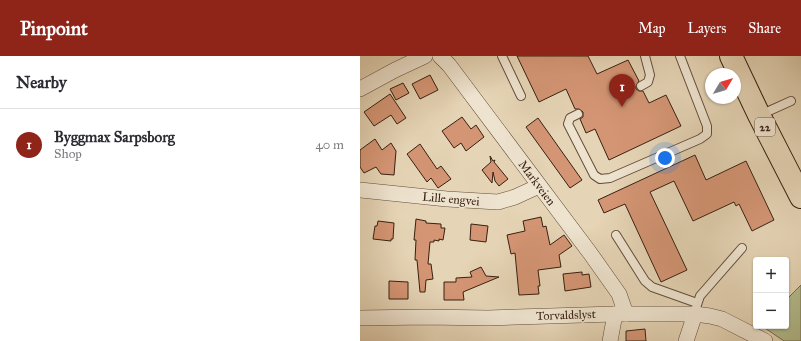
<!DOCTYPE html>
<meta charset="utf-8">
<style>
body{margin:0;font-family:"IM FELL Great Primer",serif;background:#f2f2f3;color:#2b2b33}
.controls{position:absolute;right:12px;bottom:12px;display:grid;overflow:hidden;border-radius:4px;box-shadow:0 1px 3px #0004}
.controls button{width:36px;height:36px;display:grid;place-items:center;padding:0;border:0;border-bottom:1px solid #e1e1e2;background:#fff;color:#2b2b33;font:20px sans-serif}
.compass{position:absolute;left:345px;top:12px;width:36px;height:36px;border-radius:50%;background:#fff;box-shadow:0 1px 3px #0004;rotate:52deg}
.you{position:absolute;left:305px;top:102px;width:14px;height:14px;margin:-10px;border:3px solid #fff;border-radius:50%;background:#1a73e8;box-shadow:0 0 0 6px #1a73e833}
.badge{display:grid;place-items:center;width:26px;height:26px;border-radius:50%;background:#8f2418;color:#fff;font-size:13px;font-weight:700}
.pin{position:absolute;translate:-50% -33px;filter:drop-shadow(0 1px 2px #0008)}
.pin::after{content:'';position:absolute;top:21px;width:14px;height:12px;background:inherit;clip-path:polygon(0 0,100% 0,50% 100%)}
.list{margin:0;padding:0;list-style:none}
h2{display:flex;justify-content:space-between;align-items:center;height:52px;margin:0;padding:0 16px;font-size:17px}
h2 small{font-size:13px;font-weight:400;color:#7c7c81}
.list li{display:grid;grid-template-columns:26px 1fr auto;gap:12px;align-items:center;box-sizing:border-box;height:72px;padding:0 16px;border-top:1px solid #e1e1e2}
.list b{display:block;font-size:15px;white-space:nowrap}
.list p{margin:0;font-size:13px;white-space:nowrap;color:#7c7c81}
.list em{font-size:13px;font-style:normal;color:#7c7c81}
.map{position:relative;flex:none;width:441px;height:285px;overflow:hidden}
header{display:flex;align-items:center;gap:24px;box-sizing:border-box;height:56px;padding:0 20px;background:#8f2418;color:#fff}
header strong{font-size:19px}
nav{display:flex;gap:22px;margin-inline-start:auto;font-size:14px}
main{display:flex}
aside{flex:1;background:#fff}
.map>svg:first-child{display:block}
.green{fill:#b4bd8e;stroke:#766e50}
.building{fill:#d49574;stroke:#382011}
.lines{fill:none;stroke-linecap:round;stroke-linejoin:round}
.lane-casing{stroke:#634d3a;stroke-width:10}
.street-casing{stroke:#634d3a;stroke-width:16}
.highway-casing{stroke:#382011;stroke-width:24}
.lane{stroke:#eee3cf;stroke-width:8}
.street{stroke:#eee3cf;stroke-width:15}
.highway{stroke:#e5d4b5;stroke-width:22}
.labels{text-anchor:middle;stroke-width:3;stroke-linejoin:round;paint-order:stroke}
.shield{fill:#eee3cf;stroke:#6f5a4a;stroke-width:1}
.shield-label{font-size:11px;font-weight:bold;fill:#382011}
.street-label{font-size:12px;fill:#382011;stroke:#eee3cf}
</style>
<header>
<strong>Pinpoint</strong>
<nav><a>Map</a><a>Layers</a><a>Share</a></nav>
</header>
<main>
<aside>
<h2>Nearby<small></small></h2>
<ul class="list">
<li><span class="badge">1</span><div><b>Byggmax Sarpsborg</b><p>Shop</p></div><em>40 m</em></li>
</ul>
</aside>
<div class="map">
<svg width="441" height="285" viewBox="0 0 441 285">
<rect width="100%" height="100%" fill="#e5d4b5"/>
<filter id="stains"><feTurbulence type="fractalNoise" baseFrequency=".005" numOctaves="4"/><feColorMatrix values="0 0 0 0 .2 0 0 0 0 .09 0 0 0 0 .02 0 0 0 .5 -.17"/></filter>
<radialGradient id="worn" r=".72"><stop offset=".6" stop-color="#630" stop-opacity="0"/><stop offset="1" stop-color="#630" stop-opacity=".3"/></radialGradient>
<path class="green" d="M 441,229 L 441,285 L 424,285 L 402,270 L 426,270 L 426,244 Z"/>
<g class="building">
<path d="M 157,0 L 228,0 L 237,18 L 268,4 L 279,25 L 276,30 L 276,33 L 279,35 L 283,35 L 289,47 L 306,39 L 321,70 L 249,104 L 235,73 L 226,77 L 220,63 L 223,61 L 223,56 L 219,53 L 215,53 L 206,33 L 179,46 Z"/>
<path d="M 70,19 L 78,34 L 60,43 L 52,28 Z"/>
<path d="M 43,27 L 49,37 L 36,44 L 30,33 Z"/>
<path d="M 30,38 L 46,62 L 37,68 L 31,59 L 14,70 L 4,56 Z"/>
<path d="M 102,61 L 111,73 L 116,69 L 124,81 L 106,95 L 101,87 L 94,92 L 82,75 Z"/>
<path d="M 178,62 L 222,124 L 210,132 L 166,71 Z"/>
<path d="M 15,83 L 22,94 L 31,87 L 36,95 L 34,119 L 21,118 L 16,111 L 4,117 L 0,111 L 0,94 Z"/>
<path d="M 60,88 L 77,113 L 81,110 L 91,123 L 78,132 L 71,122 L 67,126 L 47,98 Z"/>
<path d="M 335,99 L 346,124 L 386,105 L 414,164 L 392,175 L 379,148 L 376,150 L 374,146 L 333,165 L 314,125 L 290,136 L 327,214 L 301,226 L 265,148 L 244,157 L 238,144 Z"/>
<path d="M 130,100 L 133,105 L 135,104 L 134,106 L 148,123 L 139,130 L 135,125 L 133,116 L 132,127 L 122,114 L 131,106 Z"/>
<path d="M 181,161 L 183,171 L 186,170 L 190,189 L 204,179 L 212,190 L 199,199 L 201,211 L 178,214 L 180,230 L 178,230 L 179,238 L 159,239 L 155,197 L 151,198 L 147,179 L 165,175 L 163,165 Z"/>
<path d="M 56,163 L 66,165 L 66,167 L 81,168 L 81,172 L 85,172 L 83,184 L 79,183 L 79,185 L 74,184 L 74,186 L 70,186 L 68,208 L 71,208 L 73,223 L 66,224 L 65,236 L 60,236 L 57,204 L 55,204 L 56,184 L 54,184 Z"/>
<path d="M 18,165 L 34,167 L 33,183 L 31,183 L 31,185 L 13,183 L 15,170 L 17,170 Z"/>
<path d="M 111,168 L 128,170 L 126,186 L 110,184 Z"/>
<path d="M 121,211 L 126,220 L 139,221 L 103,236 L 104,244 L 84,244 L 84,226 L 96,226 L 96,222 L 112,221 L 110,216 Z"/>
<path d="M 222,216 L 222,219 L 229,218 L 231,231 L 205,235 L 203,218 Z"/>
<path d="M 29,225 L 48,226 L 48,243 L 29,243 Z"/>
<path d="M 285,273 L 286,285 L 266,285 L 266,275 Z"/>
</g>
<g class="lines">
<defs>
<g id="lane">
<path d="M 142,0 L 161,40"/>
<path d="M 281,30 L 288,26 L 290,19 L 285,0"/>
<path d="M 218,58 L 210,62 L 208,68 L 234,119 L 240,123 L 250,122 L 340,83 L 347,78 L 347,70 L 320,0"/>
<path d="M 400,59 L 431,45"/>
<path d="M 256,179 L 285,225 L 292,231 L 337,247"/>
<path d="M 336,252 L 340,240 L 382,192"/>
</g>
<g id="street">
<path d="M 80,0 L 89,9 L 230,197 L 259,238 L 266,258"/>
<path d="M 0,33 L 35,14 L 65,0"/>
<path d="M 0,134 L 87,143 L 138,146 L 155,141 L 179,130"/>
<path d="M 0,262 L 67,261 L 128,262 L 255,258 L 335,258 L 350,260 L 362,263 L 405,285"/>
<path d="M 250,285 L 255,258"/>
<path d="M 326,285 L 335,258"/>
</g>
<path id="highway" d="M 371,0 L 399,59 L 441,141"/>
</defs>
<use href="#lane" class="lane-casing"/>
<use href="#street" class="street-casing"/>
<use href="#highway" class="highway-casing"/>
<use href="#lane" class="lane"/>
<use href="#street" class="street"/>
<use href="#highway" class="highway"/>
</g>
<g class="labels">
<rect class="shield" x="395" y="62" width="20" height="18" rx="3"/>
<g class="shield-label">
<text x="405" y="75">22</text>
</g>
<g class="street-label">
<text transform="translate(177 127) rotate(53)" y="4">Markveien</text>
<text transform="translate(91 143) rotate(5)" y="4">Lille engvei</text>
<text transform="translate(206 259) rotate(-2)" y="4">Torvaldslyst</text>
</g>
</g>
<rect width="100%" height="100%" filter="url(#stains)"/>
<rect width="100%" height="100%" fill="url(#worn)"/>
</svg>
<div class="controls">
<button>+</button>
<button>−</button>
</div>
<svg class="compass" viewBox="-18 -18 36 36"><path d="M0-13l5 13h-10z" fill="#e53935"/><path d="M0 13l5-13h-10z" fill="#7c7c81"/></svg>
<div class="you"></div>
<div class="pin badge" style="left:262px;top:51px">1</div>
</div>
</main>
